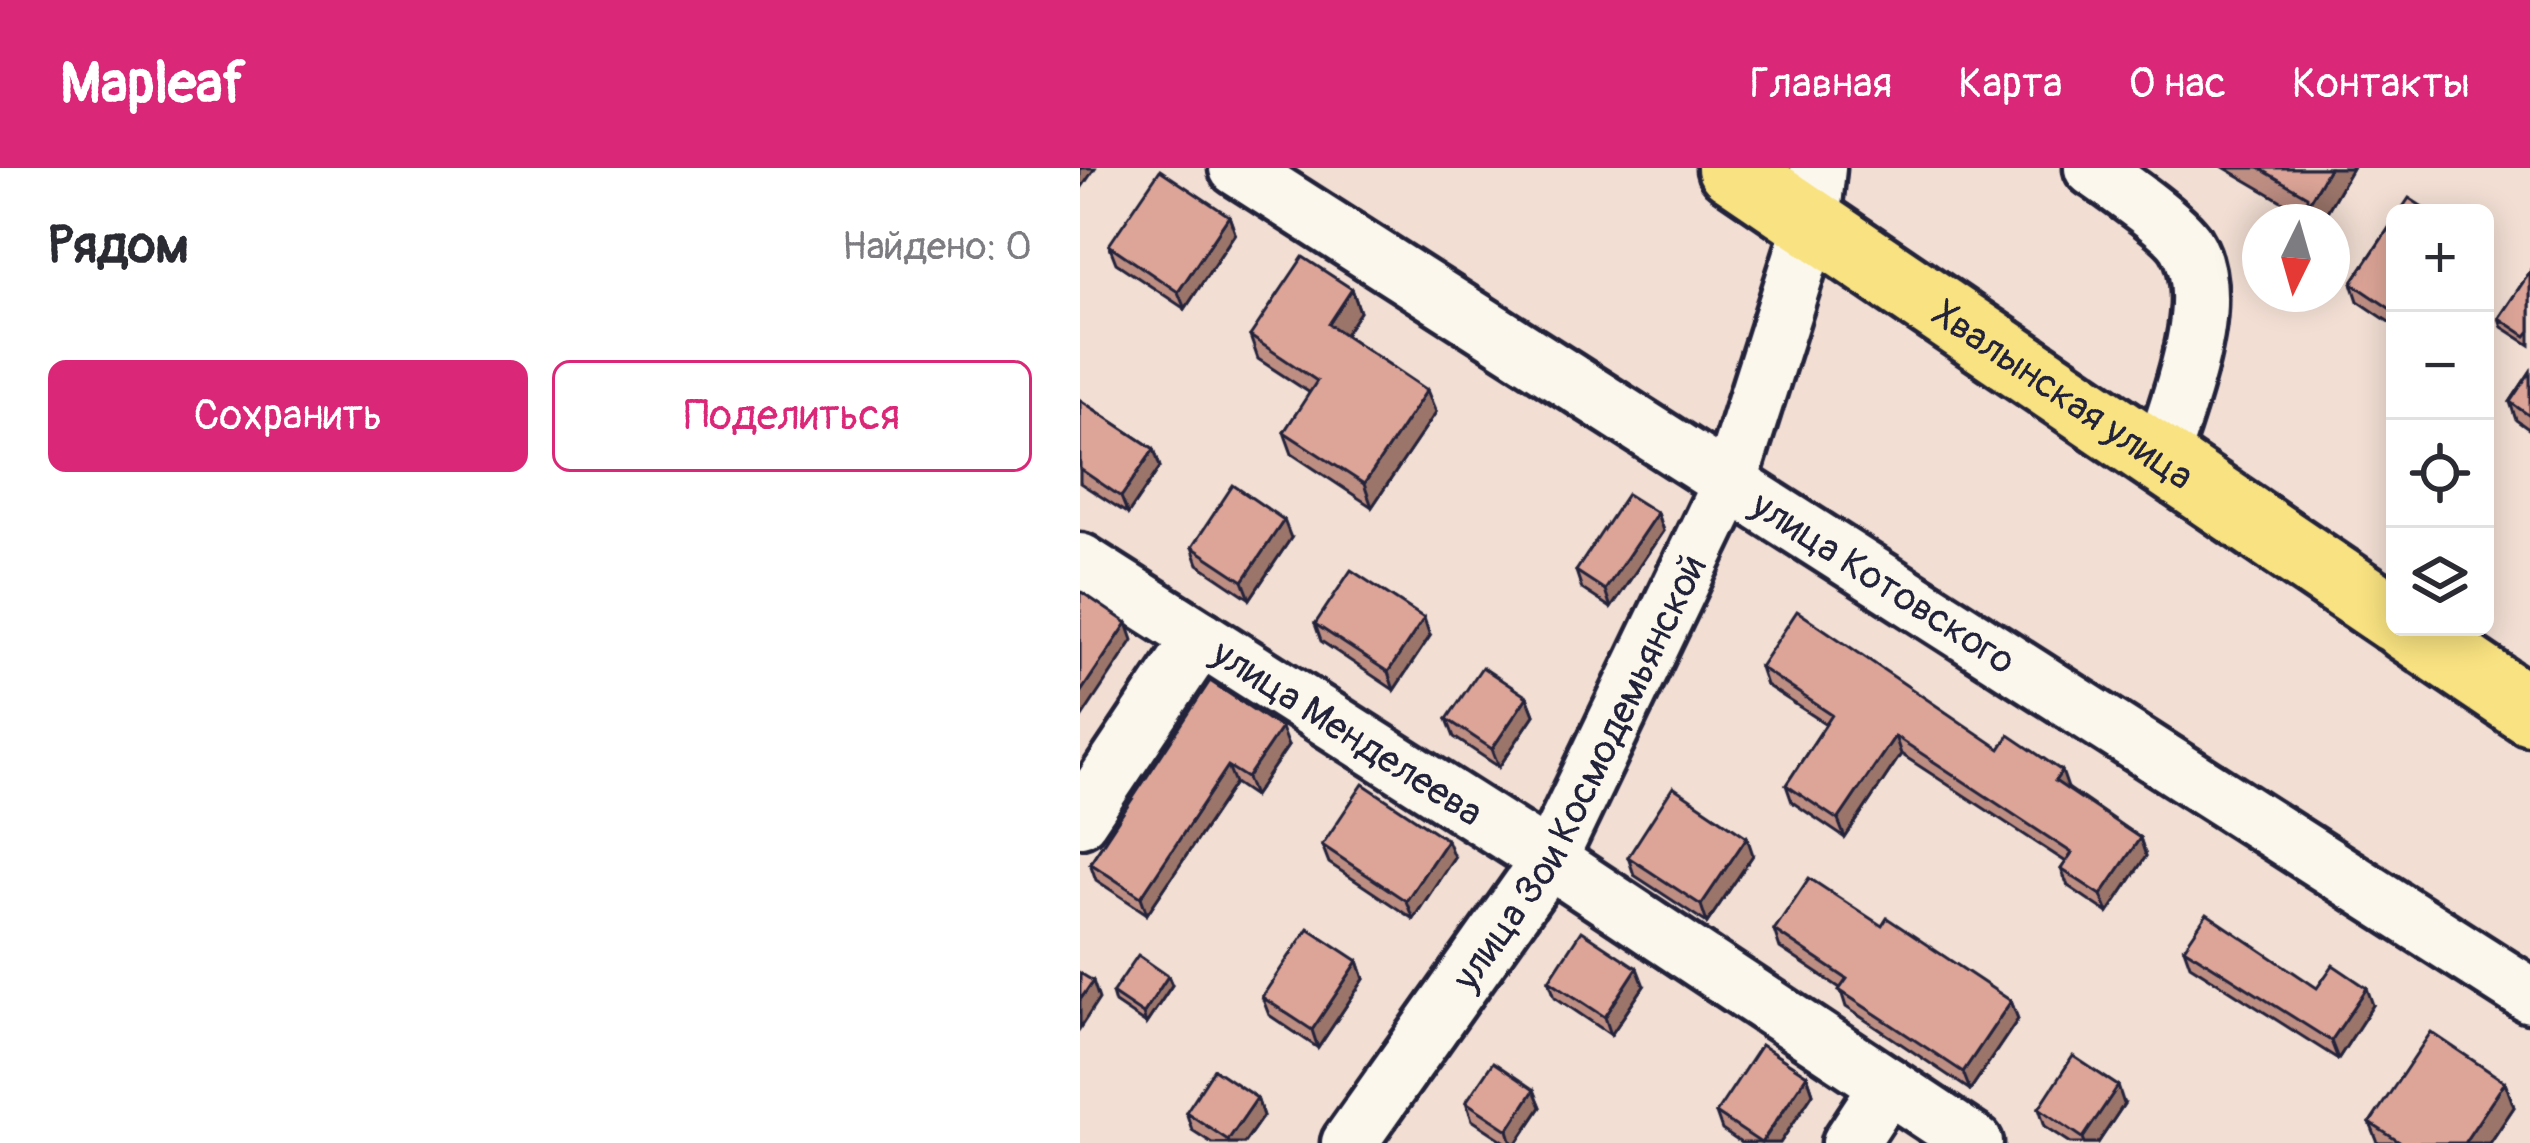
<!DOCTYPE html>
<html lang="ru">
<meta charset="utf-8">
<style>
body{margin:0;font-family:Pangolin,sans-serif;background:#f7f7f7;color:#2b2b33}
.controls{position:absolute;right:36px;top:36px;display:grid;overflow:hidden;border-radius:18px;box-shadow:0 6px 30px #0003}
.controls button{width:108px;height:108px;display:grid;place-items:center;padding:0;border:0;border-bottom:3px solid #e1e1e2;background:#fff;color:#2b2b33;font:60px sans-serif}
.compass{position:absolute;left:1162px;top:36px;width:108px;height:108px;border-radius:50%;background:#fff;box-shadow:0 6px 30px #0003;rotate:185deg}
.list{margin:0;padding:0;list-style:none}
h2{display:flex;justify-content:space-between;align-items:center;height:156px;margin:0;padding:0 48px;font-size:51px}
h2 small{font-size:39px;font-weight:400;color:#7c7c81}
.actions{display:flex;gap:24px;padding:36px 48px}
.actions a{flex:1;padding:27px 0;border:3px solid #db2777;border-radius:18px;text-align:center;font-size:42px;color:#db2777}
.actions .main{background:#db2777;color:#fff}
.icon{flex:none;width:66px;height:66px;fill:none;stroke:currentColor;stroke-width:2;stroke-linecap:round;stroke-linejoin:round}
.map{position:relative;flex:none;width:1450px;height:975px;overflow:hidden}
header{display:flex;align-items:center;gap:72px;box-sizing:border-box;height:168px;padding:0 60px;background:#db2777;color:#fff}
header strong{font-size:57px}
nav{display:flex;gap:66px;margin-inline-start:auto;font-size:42px}
main{display:flex}
aside{flex:1;background:#fff}
.map>svg:first-child{display:block}
.lines{fill:none;stroke-linecap:round;stroke-linejoin:round}
.minor-casing{stroke:#22223b;stroke-width:63}
.major-casing{stroke:#22223b;stroke-width:75}
.minor{stroke:#fbf7ec;stroke-width:54}
.major{stroke:#f8e281;stroke-width:66}
.wall{fill:#be8e83;stroke:#22223b;stroke-width:3}
.shaded-wall{fill:#9b746a;stroke:#22223b;stroke-width:3}
.building{fill:#dda598;stroke:#22223b;stroke-width:3}
.labels{text-anchor:middle;stroke-width:9;stroke-linejoin:round;paint-order:stroke}
.street-label{font-size:39px;fill:#22223b;stroke:#fbf7ec}
</style>
<header>
<strong>Mapleaf</strong>
<nav><a>Главная</a><a>Карта</a><a>О нас</a><a>Контакты</a></nav>
</header>
<main>
<aside>
<h2>Рядом<small>Найдено: 0</small></h2>
<ul class="list">
</ul>
<div class="actions"><a class="main">Сохранить</a><a>Поделиться</a></div>
</aside>
<div class="map">
<svg width="1450" height="975" viewBox="0 0 1450 975">
<rect width="100%" height="100%" fill="#f2ded3"/>
<filter id="ink" filterUnits="userSpaceOnUse"><feTurbulence type="fractalNoise" baseFrequency=".00833" numOctaves="2"/><feDisplacementMap in="SourceGraphic" scale="24" xChannelSelector="R" yChannelSelector="G"/><feConvolveMatrix kernelMatrix="1 2 1 2 8 2 1 2 1" color-interpolation-filters="sRGB"/></filter>
<g filter="url(#ink)">
<g class="lines">
<defs>
<g id="minor">
<path id="s1" d="M 157,0 L 1450,827"/>
<path d="M 1012,0 C 1033,15 1094,57 1106,76 C 1141,131 1097,235 1080,292"/>
<path id="s2" d="M 0,393 L 469,692 L 895,975"/>
<path d="M 0,651 L 121,470"/>
<path id="s3" d="M 269,975 L 469,692 L 649,316 L 732,55 L 738,0"/>
<path d="M 770,975 L 808,917"/>
</g>
<g id="major">
<path id="s4" d="M 651,0 L 1315,451"/>
<path d="M 1326,459 L 1450,543"/>
</g>
</defs>
<use href="#minor" class="minor-casing"/>
<use href="#major" class="major-casing"/>
<use href="#minor" class="minor"/>
<use href="#major" class="major"/>
</g>
<g class="wall">
<path d="M 1145,0 L 1272,0 L 1241,54 L 1233,54 L 1232,51 Z"/>
<path d="M 149,48 L 155,65 L 105,141 L 36,95 L 29,77 Z"/>
<path d="M 1315,51 L 1315,158 L 1278,133 L 1272,115 Z"/>
<path d="M 1450,104 L 1450,177 L 1422,159 L 1419,150 Z"/>
<path d="M 272,121 L 280,144 L 265,166 L 356,244 L 292,339 L 212,286 L 204,264 L 230,225 L 178,191 L 170,168 Z"/>
<path d="M 1450,204 L 1450,262 L 1436,252 L 1430,234 Z"/>
<path d="M 0,232 L 74,281 L 80,299 L 48,346 L 0,315 Z"/>
<path d="M 577,345 L 583,363 L 531,440 L 502,421 L 496,403 Z"/>
<path d="M 211,370 L 170,431 L 118,396 L 112,379 Z"/>
<path d="M 235,456 L 350,468 L 314,522 L 241,473 Z"/>
<path d="M 680,499 L 920,581 L 988,620 L 1060,670 L 1066,688 L 1028,745 L 988,718 L 981,701 L 986,694 L 821,586 L 765,670 L 712,634 L 706,617 L 746,556 L 686,517 Z"/>
<path d="M 130,513 L 208,578 L 174,628 L 155,615 L 67,746 L 16,712 L 10,695 Z"/>
<path d="M 447,529 L 454,547 L 419,599 L 374,569 L 367,551 Z"/>
<path d="M 242,677 L 374,689 L 333,751 L 249,695 Z"/>
<path d="M 673,687 L 627,755 L 554,707 L 548,689 Z"/>
<path d="M 802,758 L 931,833 L 938,851 L 890,922 L 766,839 L 760,820 L 700,780 L 694,762 Z"/>
<path d="M 1104,780 L 1237,820 L 1293,837 L 1258,891 L 1110,797 Z"/>
<path d="M 278,793 L 284,811 L 238,880 L 189,847 L 182,829 Z"/>
<path d="M 88,808 L 92,817 L 66,856 L 35,835 L 32,825 Z"/>
<path d="M 469,812 L 564,818 L 531,867 L 475,829 Z"/>
<path d="M 727,907 L 733,925 L 700,975 L 661,975 L 642,962 L 636,945 Z"/>
<path d="M 1425,914 L 1434,939 L 1410,975 L 1298,975 L 1290,955 Z"/>
<path d="M 454,922 L 461,939 L 437,975 L 427,975 L 392,952 L 386,934 Z"/>
<path d="M 177,930 L 183,948 L 164,975 L 132,975 L 112,962 L 106,944 Z"/>
<path d="M 1044,936 L 1018,975 L 991,975 L 965,958 L 959,940 Z"/>
</g>
<g class="shaded-wall">
<path d="M 0,0 L 15,0 L 0,22 Z"/>
<path d="M 1249,0 L 1272,0 L 1241,54 L 1233,54 L 1227,37 Z"/>
<path d="M 149,48 L 155,65 L 105,141 L 98,124 Z"/>
<path d="M 272,121 L 280,144 L 257,178 L 249,156 Z"/>
<path d="M 347,222 L 356,244 L 292,339 L 284,316 Z"/>
<path d="M 74,281 L 80,299 L 48,346 L 41,329 Z"/>
<path d="M 577,345 L 583,363 L 531,440 L 525,422 Z"/>
<path d="M 204,352 L 211,370 L 170,431 L 163,413 Z"/>
<path d="M 344,450 L 350,468 L 314,522 L 308,504 Z"/>
<path d="M 47,455 L 53,472 L 0,552 L 0,525 Z"/>
<path d="M 447,529 L 454,547 L 419,599 L 412,581 Z"/>
<path d="M 201,560 L 208,578 L 174,628 L 167,610 Z"/>
<path d="M 815,568 L 821,586 L 765,670 L 758,652 Z"/>
<path d="M 148,598 L 155,615 L 67,746 L 61,729 Z"/>
<path d="M 982,603 L 988,620 L 981,631 L 975,613 Z"/>
<path d="M 667,669 L 673,687 L 627,755 L 621,737 Z"/>
<path d="M 1060,670 L 1066,688 L 1028,745 L 1021,727 Z"/>
<path d="M 367,672 L 374,689 L 333,751 L 326,733 Z"/>
<path d="M 278,793 L 284,811 L 238,880 L 232,862 Z"/>
<path d="M 557,800 L 564,818 L 531,867 L 525,849 Z"/>
<path d="M 88,808 L 92,817 L 66,856 L 63,846 Z"/>
<path d="M 13,813 L 19,831 L 0,860 L 0,832 Z"/>
<path d="M 1287,820 L 1293,837 L 1258,891 L 1251,873 Z"/>
<path d="M 931,833 L 938,851 L 890,922 L 883,904 Z"/>
<path d="M 727,907 L 733,925 L 700,975 L 682,975 Z"/>
<path d="M 1425,914 L 1434,939 L 1410,975 L 1384,975 Z"/>
<path d="M 1038,918 L 1044,936 L 1018,975 L 1005,975 L 1003,970 Z"/>
<path d="M 454,922 L 461,939 L 437,975 L 432,975 L 428,962 Z"/>
<path d="M 177,930 L 183,948 L 164,975 L 149,975 L 148,972 Z"/>
</g>
<g class="building">
<path d="M 1179,0 L 1249,0 L 1227,37 L 1227,28 Z"/>
<path d="M 80,2 L 149,48 L 98,124 L 29,77 Z"/>
<path d="M 1329,30 L 1352,45 L 1319,45 Z"/>
<path d="M 1315,51 L 1315,144 L 1272,115 Z"/>
<path d="M 223,89 L 272,121 L 249,156 L 347,222 L 284,316 L 204,264 L 237,213 L 170,168 Z"/>
<path d="M 1450,104 L 1450,163 L 1446,168 L 1419,150 Z"/>
<path d="M 1450,204 L 1450,248 L 1430,234 Z"/>
<path d="M 0,232 L 74,281 L 41,329 L 0,301 Z"/>
<path d="M 153,317 L 204,352 L 163,413 L 112,379 Z"/>
<path d="M 547,326 L 577,345 L 525,422 L 496,403 Z"/>
<path d="M 271,402 L 344,450 L 308,504 L 235,456 Z"/>
<path d="M 0,423 L 47,455 L 0,525 Z"/>
<path d="M 717,443 L 920,581 L 929,567 L 982,603 L 975,613 L 1060,670 L 1021,727 L 981,701 L 992,685 L 815,568 L 758,652 L 706,617 L 752,547 L 680,499 Z"/>
<path d="M 402,499 L 447,529 L 412,581 L 367,551 Z"/>
<path d="M 130,513 L 201,560 L 167,610 L 148,598 L 61,729 L 10,695 Z"/>
<path d="M 283,616 L 367,672 L 326,733 L 242,677 Z"/>
<path d="M 593,619 L 667,669 L 621,737 L 548,689 Z"/>
<path d="M 729,710 L 802,758 L 807,750 L 931,833 L 883,904 L 759,822 L 767,811 L 694,762 Z"/>
<path d="M 1127,746 L 1237,820 L 1253,797 L 1287,820 L 1251,873 L 1104,780 Z"/>
<path d="M 228,760 L 278,793 L 232,862 L 182,829 Z"/>
<path d="M 501,763 L 557,800 L 525,849 L 469,812 Z"/>
<path d="M 58,787 L 88,808 L 63,846 L 32,825 Z"/>
<path d="M 0,805 L 13,813 L 0,832 Z"/>
<path d="M 1351,864 L 1425,914 L 1384,975 L 1321,975 L 1290,955 Z"/>
<path d="M 681,877 L 727,907 L 681,975 L 636,945 Z"/>
<path d="M 993,888 L 1038,918 L 1003,970 L 959,940 Z"/>
<path d="M 413,894 L 454,922 L 428,962 L 386,934 Z"/>
<path d="M 134,901 L 177,930 L 148,972 L 106,944 Z"/>
</g>
</g>
<g class="labels">
<g class="street-label">
<text dy="14" stroke="none"><textPath href="#s4" startOffset="402">Хвалынская улица</textPath></text>
<text dy="14" stroke="none"><textPath href="#s1" startOffset="768">улица Котовского</textPath></text>
<text dy="14" stroke="none"><textPath href="#s2" startOffset="318">улица Менделеева</textPath></text>
<text dy="14" stroke="none"><textPath href="#s3" startOffset="438">улица Зои Космодемьянской</textPath></text>
</g>
</g>
</svg>
<div class="controls">
<button>+</button>
<button>−</button>
<button><svg class="icon" aria-label="locate" viewBox="0 0 24 24"><circle cx="12" cy="12" r="6"/><path d="M12 2v4M12 18v4M2 12h4M18 12h4"/></svg></button>
<button><svg class="icon" aria-label="layers" viewBox="0 0 24 24"><path d="M12 4l9 5-9 5-9-5zM3 14l9 5 9-5"/></svg></button>
</div>
<svg class="compass" viewBox="-18 -18 36 36"><path d="M0-13l5 13h-10z" fill="#e53935"/><path d="M0 13l5-13h-10z" fill="#7c7c81"/></svg>
</div>
</main>
